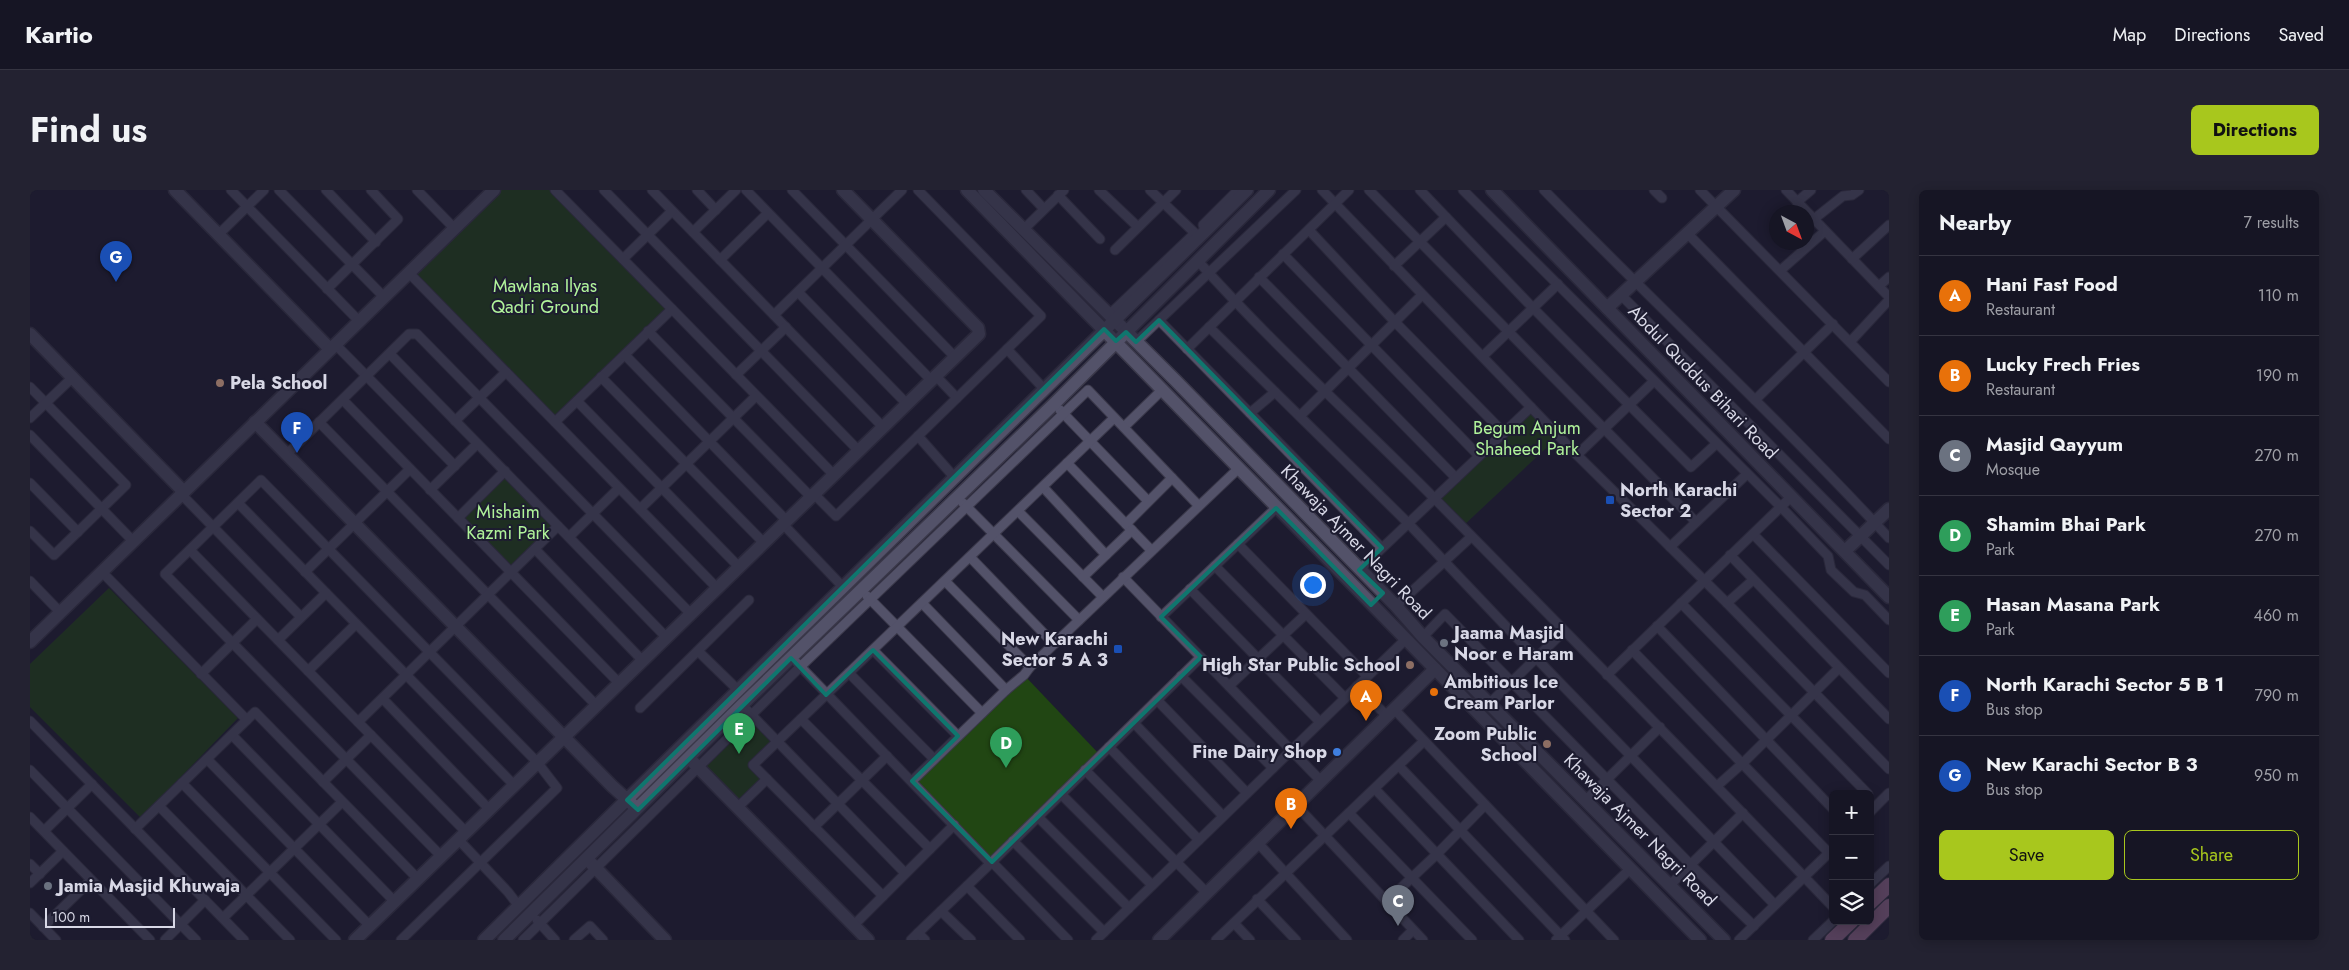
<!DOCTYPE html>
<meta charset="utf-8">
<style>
body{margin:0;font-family:Jost,sans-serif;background:#232231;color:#f1f3f6}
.controls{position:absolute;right:15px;bottom:15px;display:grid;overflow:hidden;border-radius:8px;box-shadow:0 2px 12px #0003}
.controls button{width:45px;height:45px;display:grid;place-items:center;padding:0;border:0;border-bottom:1px solid #353441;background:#161524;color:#f1f3f6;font:25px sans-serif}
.compass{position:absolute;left:1739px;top:15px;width:45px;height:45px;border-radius:50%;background:#161524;box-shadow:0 2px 12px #0003;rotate:139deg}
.scale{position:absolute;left:15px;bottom:12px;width:130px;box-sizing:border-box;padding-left:5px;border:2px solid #d8d8e6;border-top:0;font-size:14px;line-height:18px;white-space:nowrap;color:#d8d8e6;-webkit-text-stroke:4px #1d1c30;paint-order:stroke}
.you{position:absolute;left:1282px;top:394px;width:18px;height:18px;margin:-12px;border:4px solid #fff;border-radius:50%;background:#1a73e8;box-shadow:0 0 0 8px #1a73e833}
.badge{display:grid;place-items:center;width:32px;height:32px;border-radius:50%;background:#a8c71d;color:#fff;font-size:16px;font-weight:700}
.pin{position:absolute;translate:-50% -41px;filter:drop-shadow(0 1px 2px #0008)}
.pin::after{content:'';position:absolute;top:26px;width:18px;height:15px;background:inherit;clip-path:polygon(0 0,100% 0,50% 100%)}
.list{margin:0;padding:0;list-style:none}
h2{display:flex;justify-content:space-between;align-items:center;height:65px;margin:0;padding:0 20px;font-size:21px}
h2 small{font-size:16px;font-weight:400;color:#9e9fa6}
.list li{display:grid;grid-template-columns:32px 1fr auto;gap:15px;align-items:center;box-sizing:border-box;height:80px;padding:0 20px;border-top:1px solid #353441}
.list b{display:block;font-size:19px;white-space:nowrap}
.list p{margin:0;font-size:16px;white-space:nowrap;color:#9e9fa6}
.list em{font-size:16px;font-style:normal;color:#9e9fa6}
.actions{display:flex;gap:10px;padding:15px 20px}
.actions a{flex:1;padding:11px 0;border:1px solid #a8c71d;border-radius:8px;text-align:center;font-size:18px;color:#a8c71d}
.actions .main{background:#a8c71d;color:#111}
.icon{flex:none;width:28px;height:28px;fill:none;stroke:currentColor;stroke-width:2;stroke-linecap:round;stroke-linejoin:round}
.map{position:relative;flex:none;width:1859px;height:750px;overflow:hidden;border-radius:8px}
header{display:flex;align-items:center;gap:30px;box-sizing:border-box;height:70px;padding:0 25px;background:#161524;border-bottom:1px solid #353441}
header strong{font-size:24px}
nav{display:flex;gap:28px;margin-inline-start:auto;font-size:18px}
.intro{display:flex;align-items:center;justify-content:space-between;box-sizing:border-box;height:120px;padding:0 30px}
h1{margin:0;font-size:35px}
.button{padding:12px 22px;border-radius:8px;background:#a8c71d;color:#111;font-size:18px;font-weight:700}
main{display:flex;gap:30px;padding:0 30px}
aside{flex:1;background:#161524;border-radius:8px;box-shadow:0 2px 12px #0003}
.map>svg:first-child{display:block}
.green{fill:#214613}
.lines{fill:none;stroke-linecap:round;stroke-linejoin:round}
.street-casing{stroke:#3a3849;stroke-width:11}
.secondary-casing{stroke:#3a3849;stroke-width:15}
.primary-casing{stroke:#3a3849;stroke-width:16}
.street{stroke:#535269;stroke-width:9}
.secondary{stroke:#535269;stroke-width:12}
.primary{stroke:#986c8f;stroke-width:14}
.marked{fill:none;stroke:#0f766e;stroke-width:4;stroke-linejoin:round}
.education-dot{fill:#8d6e63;stroke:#1d1c30;stroke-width:2}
.transit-dot{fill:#1a4fb4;stroke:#1d1c30;stroke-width:2}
.worship-dot{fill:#6b7280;stroke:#1d1c30;stroke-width:2}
.food-dot{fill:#e8710a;stroke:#1d1c30;stroke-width:2}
.shop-dot{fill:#3f7fe0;stroke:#1d1c30;stroke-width:2}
.labels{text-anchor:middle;stroke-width:4;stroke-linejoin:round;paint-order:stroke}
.park-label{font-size:18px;fill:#b0f39a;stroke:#1d1c30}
.street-label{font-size:18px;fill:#d8d8e6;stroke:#1d1c30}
.poi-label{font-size:18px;font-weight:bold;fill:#d8d8e6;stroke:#1d1c30;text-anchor:start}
</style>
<header>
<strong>Kartio</strong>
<nav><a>Map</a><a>Directions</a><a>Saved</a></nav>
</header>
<div class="intro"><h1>Find us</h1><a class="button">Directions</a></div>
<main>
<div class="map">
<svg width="1859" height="750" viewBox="0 0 1859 750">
<rect width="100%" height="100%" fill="#1d1c30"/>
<g class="green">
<path d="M 464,0 L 522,0 L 639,121 L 525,230 L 381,81 Z"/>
<path d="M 1501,217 L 1529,246 L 1432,337 L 1404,309 Z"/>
<path d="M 475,281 L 528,336 L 481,382 L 428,328 Z"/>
<path d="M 79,398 L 208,528 L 111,628 L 0,517 L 0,474 Z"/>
<path d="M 994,485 L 1070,565 L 958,671 L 882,591 Z"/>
<path d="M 721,528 L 745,552 L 722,576 L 734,590 L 709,614 L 671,576 Z"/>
</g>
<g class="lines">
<defs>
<g id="street">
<path d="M 201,0 L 329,131"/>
<path d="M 249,0 L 354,107"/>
<path d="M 296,0 L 346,52"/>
<path d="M 387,0 L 424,38"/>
<path d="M 574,0 L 828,260"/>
<path d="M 622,0 L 852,236"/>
<path d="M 667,0 L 686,20"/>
<path d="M 716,0 L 900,189"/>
<path d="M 762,0 L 924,166"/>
<path d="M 996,0 L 1014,19"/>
<path d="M 1069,0 L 1108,37"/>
<path d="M 1120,0 L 1169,47"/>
<path d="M 1292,0 L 1547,265 L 1697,413 L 1859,579"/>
<path d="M 1339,0 L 1666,332"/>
<path d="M 1390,0 L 1503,118 L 1661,277 L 1686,254"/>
<path d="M 1433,0 L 1751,317 L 1798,366 L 1801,380 L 1824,402 L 1835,405 L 1859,430"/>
<path d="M 1514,0 C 1628,117 1748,228 1859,348"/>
<path d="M 1624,0 L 1632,8"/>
<path d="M 1670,0 L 1859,192"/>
<path d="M 1756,0 L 1859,107"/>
<path d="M 1028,5 L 1070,49"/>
<path d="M 1767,12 L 1781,0"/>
<path d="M 1784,29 L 1813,6 L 1822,5 L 1829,0"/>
<path d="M 1173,35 L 1208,0"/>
<path d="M 993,40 L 1034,0"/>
<path d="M 1279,40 L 1365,132 L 1474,243"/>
<path d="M 663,42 L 706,0"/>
<path d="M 189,44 L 234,0"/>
<path d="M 1658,44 L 1859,249"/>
<path d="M 1085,60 L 1146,0"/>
<path d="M 1253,64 L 1449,266"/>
<path d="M 593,69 L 642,21"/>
<path d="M 1822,69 L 1859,35"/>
<path d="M 690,70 L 738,23"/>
<path d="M 1168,71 C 1243,155 1327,230 1406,310 C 1539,445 1672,580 1803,717"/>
<path d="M 1364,76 L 1416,27"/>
<path d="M 1751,80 L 1795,41"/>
<path d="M 379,83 L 525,232 L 642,119 L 525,0"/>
<path d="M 1229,87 L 1426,288"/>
<path d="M 1849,96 L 1859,87"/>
<path d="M 297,99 L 368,29 L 341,0"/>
<path d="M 768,102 L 876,213"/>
<path d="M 1591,105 L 1859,375"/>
<path d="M 642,119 L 803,284"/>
<path d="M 744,125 L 872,0"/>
<path d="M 1079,125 L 1164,44"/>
<path d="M 1129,130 L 1352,358"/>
<path d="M 1179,137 L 1378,333 L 1506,468 L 1745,715"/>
<path d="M 618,141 L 780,306"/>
<path d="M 1106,152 L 1266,0"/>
<path d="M 1820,152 L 1859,110"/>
<path d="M 305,154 L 425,276"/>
<path d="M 977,159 L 1015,200"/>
<path d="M 1157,159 L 1319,0"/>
<path d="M 595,165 L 756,330"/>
<path d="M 1453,166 L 1528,94"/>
<path d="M 706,185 L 756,137"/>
<path d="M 905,185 L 927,208"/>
<path d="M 571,187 L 733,352"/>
<path d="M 0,197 L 96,295 L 24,365 L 0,341"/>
<path d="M 313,210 L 589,493"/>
<path d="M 1725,210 L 1803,134"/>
<path d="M 547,211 L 708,376"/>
<path d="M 1030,220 L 1118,311"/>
<path d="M 1220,223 L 1245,202"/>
<path d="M 1270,226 L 1392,105"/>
<path d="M 0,228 L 43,187"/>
<path d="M 425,231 L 476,182"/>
<path d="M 289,232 L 566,515"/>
<path d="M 525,232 L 686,397"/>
<path d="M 1094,237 L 1133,199"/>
<path d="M 0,245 L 103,351"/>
<path d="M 888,246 L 925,288"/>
<path d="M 257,264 L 379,144 L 387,144 L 660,423"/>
<path d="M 1547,265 L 1624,191"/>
<path d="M 1037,273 L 1121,360"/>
<path d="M 0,293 L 48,342"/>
<path d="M 1013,297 L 1076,365"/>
<path d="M 400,300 L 447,254"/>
<path d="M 783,303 L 806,326 L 1011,126 L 888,0"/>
<path d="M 151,304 L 271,427"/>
<path d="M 208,313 L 484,595"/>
<path d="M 933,313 L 1049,430"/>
<path d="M 610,319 L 726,206"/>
<path d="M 988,321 L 1073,407"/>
<path d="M 428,328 L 475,281"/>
<path d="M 752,333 L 813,397"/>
<path d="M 1096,334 L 1142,288"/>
<path d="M 528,336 L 636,447"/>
<path d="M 1723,344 L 1859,483"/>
<path d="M 539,347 L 589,298"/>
<path d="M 1208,354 L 1337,486"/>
<path d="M 1640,357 L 1717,284"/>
<path d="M 505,359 L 612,470"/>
<path d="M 160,360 L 328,532 L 528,336 L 360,164"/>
<path d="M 1700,365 L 1859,529"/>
<path d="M 940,367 L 1024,454"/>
<path d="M 1185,376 L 1315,508"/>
<path d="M 1329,380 L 1501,217"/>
<path d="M 72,382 L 217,530"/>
<path d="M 275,382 L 380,279"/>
<path d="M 1053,387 L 1102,340"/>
<path d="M 1093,387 L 1291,591"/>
<path d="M 0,391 L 30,422"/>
<path d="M 915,391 L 1000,477"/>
<path d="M 1160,399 L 1290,532"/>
<path d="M 837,406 L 952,523"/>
<path d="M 892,413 L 976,500"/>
<path d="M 1651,413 L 1838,604"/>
<path d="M 1697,413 L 1723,390"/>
<path d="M 1366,416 L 1441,347"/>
<path d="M 1131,427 L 1246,318"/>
<path d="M 1627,436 L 1803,619"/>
<path d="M 1393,447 L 1415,424 L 1661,675 L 1724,736"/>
<path d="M 248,450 L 296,403"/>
<path d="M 843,460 L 928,546"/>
<path d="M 1602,460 L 1799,663"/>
<path d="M 668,461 L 708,500"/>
<path d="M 767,473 L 958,671 L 962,672 L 1038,750"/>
<path d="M 278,481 L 326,434"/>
<path d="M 819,483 L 904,569"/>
<path d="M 171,484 L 227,429"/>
<path d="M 1577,485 L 1761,307"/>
<path d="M 1151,486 L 1243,578"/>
<path d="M 1199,496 L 1276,424"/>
<path d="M 1327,496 L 1357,526"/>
<path d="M 353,509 L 459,619"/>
<path d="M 1127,510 L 1217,603"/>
<path d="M 1459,514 L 1534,441"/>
<path d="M 712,515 L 875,683"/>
<path d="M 610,518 L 719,410"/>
<path d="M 1364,519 L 1584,750"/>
<path d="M 771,529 L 900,659"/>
<path d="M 0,531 L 214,750"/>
<path d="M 328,532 L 436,642"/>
<path d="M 1104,533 L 1193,626"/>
<path d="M 202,545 L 365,712"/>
<path d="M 1079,557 L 1169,650"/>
<path d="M 177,569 L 340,736"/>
<path d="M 1369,576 L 1535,750"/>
<path d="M 0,580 L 166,750"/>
<path d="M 1055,580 L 1177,703"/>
<path d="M 882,591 L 976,500 L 994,485 L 1000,477 L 1209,278"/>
<path d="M 293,592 L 341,545"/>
<path d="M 152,593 L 306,750"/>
<path d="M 1687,596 L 1713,573 L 1809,478"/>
<path d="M 1345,599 L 1489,750"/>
<path d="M 1031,604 L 1122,695"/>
<path d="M 1556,610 L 1630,537"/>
<path d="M 1266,615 L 1393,750"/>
<path d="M 129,616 L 260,750"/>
<path d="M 708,617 L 737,589"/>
<path d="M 1840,622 L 1859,603"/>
<path d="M 1319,623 L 1442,750"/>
<path d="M 0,627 L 120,750"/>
<path d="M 1008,627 L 1099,718"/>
<path d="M 784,637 L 857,566"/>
<path d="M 105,639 L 225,522 L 388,689"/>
<path d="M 14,641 L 62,594"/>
<path d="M 428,649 L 478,702 L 488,715"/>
<path d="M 983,651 L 1074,742"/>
<path d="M 1228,653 L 1317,750"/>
<path d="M 962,672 L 1171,467"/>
<path d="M 0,674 L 10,684"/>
<path d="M 0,693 L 33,661"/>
<path d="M 1840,694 L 1859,676"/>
<path d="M 1640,695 L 1713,623"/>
<path d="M 937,696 L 990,750"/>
<path d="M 853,706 L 723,575 L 1084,228"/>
<path d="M 1227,709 L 1266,750"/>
<path d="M 1356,712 L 1407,664 L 1455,615"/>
<path d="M 911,721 L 941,750"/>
<path d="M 0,723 L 26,750"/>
<path d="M 193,728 L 312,612"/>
<path d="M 507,730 L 525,750"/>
<path d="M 1204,733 L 1220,750"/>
<path d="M 824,735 L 924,635"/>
<path d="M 13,737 L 61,690"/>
<path d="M 888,743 L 962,672"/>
<path d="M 135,750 L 175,710"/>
<path d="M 371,750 L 527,598 L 507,572 L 231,290 L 135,384 L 411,666"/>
<path d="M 493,750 L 770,477 L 1058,200 L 1168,315"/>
<path d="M 544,750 L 560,736 L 573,750"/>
<path d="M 881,750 L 888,743 L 895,750"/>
<path d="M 1066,750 L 1375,450"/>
<path d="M 1186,750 L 1394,551"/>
<path d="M 1373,750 L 1383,740"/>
<path d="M 1526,750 L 1599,680"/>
<path d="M 1709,750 L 1803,659"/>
<path d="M 1783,750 L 1803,731"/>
</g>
<g id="secondary">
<path d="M 145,0 L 300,159"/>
<path d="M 937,0 L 1670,750"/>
<path d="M 954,0 L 1145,190 L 1366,416 L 1393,447 L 1694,750"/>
<path d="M 1462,0 L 1859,407"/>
<path d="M 1577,118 L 1704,0"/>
<path d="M 0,144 L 154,302"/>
<path d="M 225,232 L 582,596 L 603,615"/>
<path d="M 1815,361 L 1859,319"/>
<path d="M 0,452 L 464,0"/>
<path d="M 660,569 L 838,750"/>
<path d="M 557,669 L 635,750"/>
<path d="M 325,750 L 949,144 L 948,138 L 813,0"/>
<path d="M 454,750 L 1217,0"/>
<path d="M 474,750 L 712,515 L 1025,213 L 1239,0"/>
<path d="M 1129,750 L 1405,479"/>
</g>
<g id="primary">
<path d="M 1840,713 L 1859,695"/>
<path d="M 1802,750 L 1822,731"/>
<path d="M 1825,750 L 1859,716"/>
</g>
</defs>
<use href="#street" class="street-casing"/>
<use href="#secondary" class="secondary-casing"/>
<use href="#primary" class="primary-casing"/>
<use href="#street" class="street"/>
<use href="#secondary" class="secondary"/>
<use href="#primary" class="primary"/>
</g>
<path d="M0 0H1859V750H0ZM 1129,130 L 1352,358 L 1329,380 L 1353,403 L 1341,415 L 1246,318 L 1131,427 L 1171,467 L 962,672 L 882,591 L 928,546 L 843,460 L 796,505 L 761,468 L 608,620 L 597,610 L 1074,139 L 1086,151 L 1096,142 L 1106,152 Z" fill="#1d1c30" fill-opacity=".55" fill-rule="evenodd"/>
<path class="marked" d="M 1129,130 L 1352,358 L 1329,380 L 1353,403 L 1341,415 L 1246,318 L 1131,427 L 1171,467 L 962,672 L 882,591 L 928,546 L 843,460 L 796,505 L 761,468 L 608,620 L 597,610 L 1074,139 L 1086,151 L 1096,142 L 1106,152 Z"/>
<g class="education-dot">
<circle cx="190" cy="193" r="5"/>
<circle cx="1380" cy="475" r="5"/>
<circle cx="1517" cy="554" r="5"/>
</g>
<g class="transit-dot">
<rect x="1575" y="305" width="10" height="10" rx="2.5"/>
<rect x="1083" y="454" width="10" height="10" rx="2.5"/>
</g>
<g class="worship-dot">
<circle cx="1414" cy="453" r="5"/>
<circle cx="18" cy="696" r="5"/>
</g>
<circle class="food-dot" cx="1404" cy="502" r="5"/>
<circle class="shop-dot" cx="1307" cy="562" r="5"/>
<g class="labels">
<g class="park-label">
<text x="515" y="102">Mawlana Ilyas<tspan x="515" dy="21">Qadri Ground</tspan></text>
<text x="1497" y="244">Begum Anjum<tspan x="1497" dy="21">Shaheed Park</tspan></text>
<text x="478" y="328">Mishaim<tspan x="478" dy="21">Kazmi Park</tspan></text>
</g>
<g class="street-label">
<text transform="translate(1673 192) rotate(46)" y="6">Abdul Quddus Bihari Road</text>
<text transform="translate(1326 352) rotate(46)" y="6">Khawaja Ajmer Nagri Road</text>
<text transform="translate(1610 640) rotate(45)" y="6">Khawaja Ajmer Nagri Road</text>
</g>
<g class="poi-label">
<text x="200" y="199">Pela School</text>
<text x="1590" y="306">North Karachi<tspan x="1590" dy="21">Sector 2</tspan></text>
<text x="1424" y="449">Jaama Masjid<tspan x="1424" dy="21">Noor e Haram</tspan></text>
<text x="1078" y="455" text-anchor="end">New Karachi<tspan x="1078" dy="21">Sector 5 A 3</tspan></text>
<text x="1370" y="481" text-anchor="end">High Star Public School</text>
<text x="1414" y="498">Ambitious Ice<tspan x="1414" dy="21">Cream Parlor</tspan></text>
<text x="1507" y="550" text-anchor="end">Zoom Public<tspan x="1507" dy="21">School</tspan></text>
<text x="1297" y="568" text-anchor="end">Fine Dairy Shop</text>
<text x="28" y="702">Jamia Masjid Khuwaja</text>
</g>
</g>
</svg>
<div class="controls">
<button>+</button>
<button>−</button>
<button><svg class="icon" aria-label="layers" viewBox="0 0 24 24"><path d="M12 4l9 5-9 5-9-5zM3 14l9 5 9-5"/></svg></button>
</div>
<svg class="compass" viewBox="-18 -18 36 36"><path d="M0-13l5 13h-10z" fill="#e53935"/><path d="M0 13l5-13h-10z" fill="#9e9fa6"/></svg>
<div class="scale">100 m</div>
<div class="you"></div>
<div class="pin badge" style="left:1336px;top:531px;background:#e8710a">A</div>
<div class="pin badge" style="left:1261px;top:639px;background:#e8710a">B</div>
<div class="pin badge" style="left:1368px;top:736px;background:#6b7280">C</div>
<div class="pin badge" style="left:976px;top:578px;background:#2e9e5b">D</div>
<div class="pin badge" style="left:709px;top:564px;background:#2e9e5b">E</div>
<div class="pin badge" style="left:267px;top:263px;background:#1a4fb4">F</div>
<div class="pin badge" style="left:86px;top:92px;background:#1a4fb4">G</div>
</div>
<aside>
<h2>Nearby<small>7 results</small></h2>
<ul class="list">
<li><span class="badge" style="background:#e8710a">A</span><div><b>Hani Fast Food</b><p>Restaurant</p></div><em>110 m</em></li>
<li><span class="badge" style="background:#e8710a">B</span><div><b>Lucky Frech Fries</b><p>Restaurant</p></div><em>190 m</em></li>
<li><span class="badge" style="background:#6b7280">C</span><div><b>Masjid Qayyum</b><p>Mosque</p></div><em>270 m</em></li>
<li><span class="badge" style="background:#2e9e5b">D</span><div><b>Shamim Bhai Park</b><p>Park</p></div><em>270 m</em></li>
<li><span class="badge" style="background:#2e9e5b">E</span><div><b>Hasan Masana Park</b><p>Park</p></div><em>460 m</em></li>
<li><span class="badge" style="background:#1a4fb4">F</span><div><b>North Karachi Sector 5 B 1</b><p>Bus stop</p></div><em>790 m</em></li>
<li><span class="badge" style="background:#1a4fb4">G</span><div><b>New Karachi Sector B 3</b><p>Bus stop</p></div><em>950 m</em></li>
</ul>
<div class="actions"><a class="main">Save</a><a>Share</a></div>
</aside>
</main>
